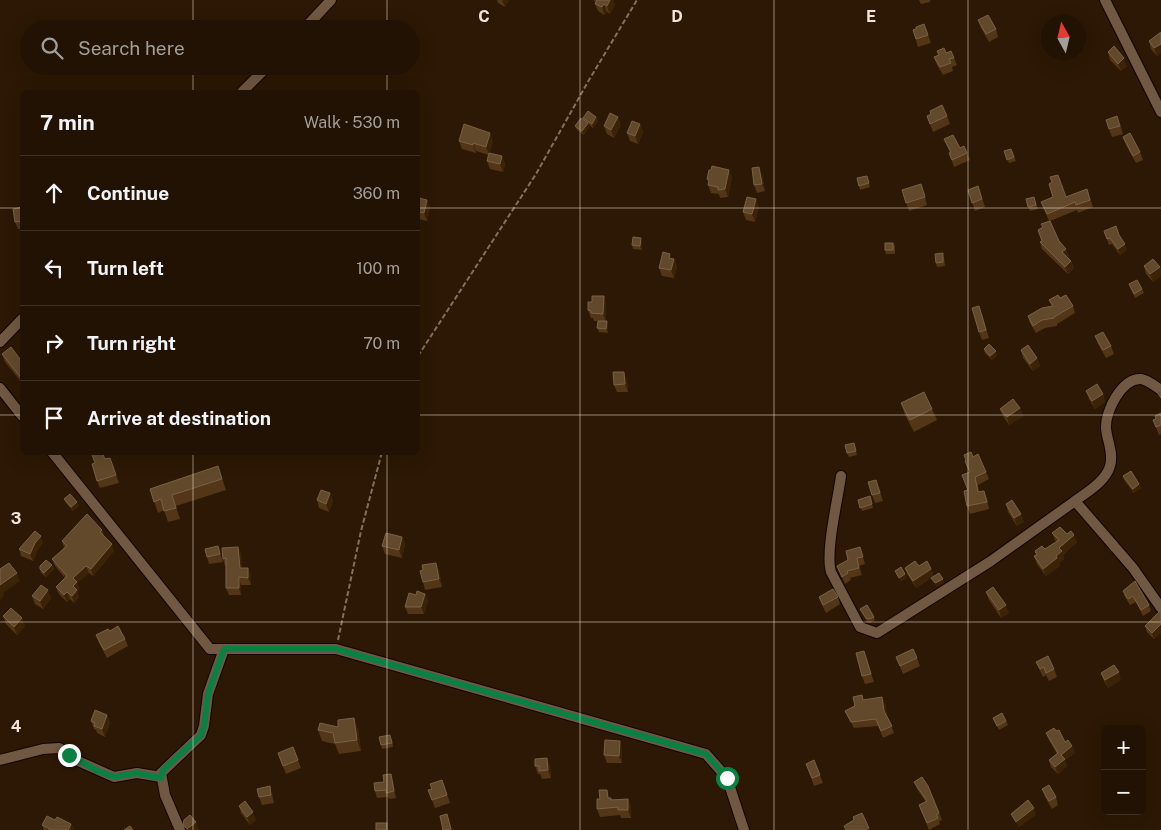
<!DOCTYPE html>
<meta charset="utf-8">
<style>
body{margin:0;font-family:"Public Sans",sans-serif;background:#291b0d;color:#f1f3f6}
.controls{position:absolute;right:15px;bottom:15px;display:grid;overflow:hidden;border-radius:8px;box-shadow:0 5px 20px #0002}
.controls button{width:45px;height:45px;display:grid;place-items:center;padding:0;border:0;border-bottom:1px solid #3e3225;background:#211203;color:#f1f3f6;font:25px sans-serif}
.compass{position:absolute;left:1041px;top:15px;width:45px;height:45px;border-radius:50%;background:#211203;box-shadow:0 5px 20px #0002;rotate:352deg}
.stop{position:absolute;width:15px;height:15px;margin:-11px;border:4px solid #0b8043;border-radius:50%;background:#fff}
.stop.end{background:#0b8043;border-color:#fff;box-shadow:0 1px 5px #0008}
.list{margin:0;padding:0;list-style:none}
h2{display:flex;justify-content:space-between;align-items:center;height:65px;margin:0;padding:0 20px;font-size:21px}
h2 small{font-size:16px;font-weight:400;color:#a29e9a}
.list li{display:grid;grid-template-columns:32px 1fr auto;gap:15px;align-items:center;box-sizing:border-box;height:75px;padding:0 20px;border-top:1px solid #3e3225}
.list b{display:block;font-size:19px;white-space:nowrap}
.list em{font-size:16px;font-style:normal;color:#a29e9a}
.icon{flex:none;width:28px;height:28px;fill:none;stroke:currentColor;stroke-width:2;stroke-linecap:round;stroke-linejoin:round}
.map{position:relative;flex:none;width:1161px;height:830px;overflow:hidden}
.search{position:absolute;background:#211203;box-shadow:0 5px 20px #0002;left:20px;top:20px;width:400px;height:55px;display:flex;align-items:center;gap:12px;box-sizing:border-box;padding:0 18px;border-radius:28px;color:#a29e9a;font-size:19px}
.panel{position:absolute;background:#211203;box-shadow:0 5px 20px #0002;left:20px;top:90px;width:400px;height:365px;border-radius:8px}
.map>svg:first-child{display:block}
.lines{fill:none;stroke-linecap:round;stroke-linejoin:round}
.street-casing{stroke:#140300;stroke-width:12}
.path{stroke:#827160;stroke-width:2;stroke-dasharray:5 2.5;stroke-linecap:butt}
.street{stroke:#705842;stroke-width:10}
.wall{fill:#523617}
.shaded-wall{fill:#3c2206}
.building{fill:#63492b;stroke:#7a6146}
.route{stroke:#0b8043;stroke-width:6}
.grid{fill:none;stroke:#f2e4d8;stroke-width:1;stroke-opacity:0.55}
.grid-label{font-size:16px;text-anchor:middle;font-weight:bold;fill:#f2e4d8;stroke:#2c1804;stroke-width:5;stroke-linejoin:round;paint-order:stroke}
</style>
<div class="map">
<svg width="1161" height="830" viewBox="0 0 1161 830">
<rect width="100%" height="100%" fill="#2c1804"/>
<g class="lines">
<defs>
<g id="street">
<path d="M 1105,0 L 1161,112"/>
<path d="M 304,29 L 331,0"/>
<path d="M 242,92 L 268,66"/>
<path d="M 0,342 L 22,319"/>
<path d="M 0,388 L 22,416"/>
<path d="M 52,452 L 210,649 L 336,649 L 706,754 L 727,778 L 744,830"/>
<path d="M 841,476 C 838,499 825,552 831,572 L 860,627 L 877,633 L 991,561 L 1075,501 L 1133,568 L 1161,608"/>
<path d="M 1075,501 C 1087,492 1106,481 1110,466 C 1114,453 1107,441 1106,428 C 1105,411 1122,378 1141,379 C 1148,380 1155,386 1161,390"/>
<path d="M 0,760 L 43,749 L 59,748 L 78,761 L 114,777 L 137,773 L 161,777"/>
<path d="M 180,830 L 165,795 L 161,773 L 201,735 L 204,726 L 208,694 L 224,649"/>
</g>
</defs>
<use href="#street" class="street-casing"/>
<g class="path">
<path d="M 418,356 L 536,174 L 589,80 L 637,0"/>
<path d="M 338,640 L 361,531 L 382,452"/>
</g>
<use href="#street" class="street"/>
</g>
<g class="wall">
<path d="M 497,0 L 509,0 L 505,7 L 498,3 Z"/>
<path d="M 594,0 L 613,0 L 615,5 L 610,14 L 607,12 L 604,15 L 598,11 Z"/>
<path d="M 919,0 L 930,0 L 930,2 L 921,4 Z"/>
<path d="M 978,20 L 996,29 L 998,37 L 989,42 L 981,28 Z"/>
<path d="M 924,24 L 931,43 L 918,47 L 913,30 L 916,29 Z"/>
<path d="M 1161,32 L 1161,53 L 1157,56 L 1151,49 L 1149,41 Z"/>
<path d="M 951,51 L 957,65 L 952,67 L 953,71 L 943,75 L 937,65 L 934,57 Z"/>
<path d="M 1108,52 L 1127,66 L 1121,71 L 1110,60 Z"/>
<path d="M 931,114 L 947,116 L 950,124 L 933,132 L 927,116 Z"/>
<path d="M 583,118 L 598,121 L 593,128 L 588,124 L 589,127 L 584,135 L 577,130 L 575,126 L 584,121 Z"/>
<path d="M 640,124 L 643,132 L 638,144 L 630,141 L 627,133 Z"/>
<path d="M 1120,124 L 1123,134 L 1112,137 L 1109,129 Z"/>
<path d="M 621,125 L 614,138 L 607,134 L 604,126 Z"/>
<path d="M 1123,137 L 1140,152 L 1143,160 L 1136,163 L 1126,145 Z"/>
<path d="M 944,139 L 960,148 L 967,153 L 970,160 L 954,167 L 949,153 L 950,153 Z"/>
<path d="M 459,141 L 493,141 L 489,155 L 476,151 L 476,153 L 462,149 Z"/>
<path d="M 1011,149 L 1016,161 L 1009,163 L 1004,151 Z"/>
<path d="M 502,156 L 505,164 L 503,172 L 490,169 L 487,161 Z"/>
<path d="M 762,175 L 765,191 L 757,193 L 754,185 Z"/>
<path d="M 867,176 L 870,187 L 860,190 L 857,178 Z"/>
<path d="M 732,177 L 728,197 L 720,198 L 719,194 L 711,193 L 708,185 L 709,183 L 707,179 Z"/>
<path d="M 978,186 L 985,207 L 975,211 L 968,190 Z"/>
<path d="M 1087,189 L 1093,207 L 1078,213 L 1077,210 L 1050,221 L 1059,241 L 1069,256 L 1067,257 L 1071,261 L 1074,268 L 1068,274 L 1042,249 L 1040,242 L 1042,241 L 1038,230 L 1042,228 L 1049,221 L 1041,202 L 1066,197 Z"/>
<path d="M 902,190 L 924,192 L 927,205 L 909,211 Z"/>
<path d="M 1034,197 L 1038,209 L 1030,211 L 1026,199 Z"/>
<path d="M 427,200 L 430,208 L 427,221 L 419,219 L 418,216 L 418,204 Z"/>
<path d="M 22,207 L 22,229 L 18,229 L 15,222 Z"/>
<path d="M 759,207 L 755,222 L 746,220 L 743,212 Z"/>
<path d="M 1104,231 L 1120,236 L 1127,250 L 1120,255 L 1112,244 L 1109,245 Z"/>
<path d="M 642,242 L 642,250 L 633,249 L 632,245 Z"/>
<path d="M 893,243 L 895,246 L 895,254 L 886,254 L 885,250 Z"/>
<path d="M 944,257 L 945,266 L 937,267 L 936,263 Z"/>
<path d="M 674,259 L 677,267 L 674,278 L 662,276 L 659,268 Z"/>
<path d="M 1144,266 L 1160,267 L 1161,271 L 1161,276 L 1153,282 L 1146,274 Z"/>
<path d="M 1129,284 L 1142,289 L 1144,293 L 1135,298 Z"/>
<path d="M 604,296 L 606,304 L 606,321 L 608,325 L 608,333 L 599,332 L 597,328 L 598,321 L 594,321 L 593,318 L 591,318 L 588,310 L 592,302 Z"/>
<path d="M 1060,298 L 1073,306 L 1075,313 L 1057,324 L 1057,326 L 1045,328 L 1036,333 L 1030,323 L 1028,316 L 1052,306 L 1049,300 Z"/>
<path d="M 982,314 L 989,338 L 982,340 L 979,332 Z"/>
<path d="M 1095,336 L 1111,346 L 1114,354 L 1106,358 L 1098,344 Z"/>
<path d="M 984,349 L 997,355 L 992,360 L 985,353 Z"/>
<path d="M 1021,350 L 1037,358 L 1040,366 L 1033,371 L 1023,358 Z"/>
<path d="M 2,354 L 22,362 L 22,383 L 5,362 Z"/>
<path d="M 627,380 L 628,392 L 617,392 L 614,385 Z"/>
<path d="M 1086,391 L 1103,394 L 1105,402 L 1095,409 L 1089,399 Z"/>
<path d="M 901,403 L 932,409 L 937,420 L 914,432 L 905,415 Z"/>
<path d="M 1020,408 L 1023,416 L 1009,425 L 1003,416 L 1000,409 Z"/>
<path d="M 1161,413 L 1161,434 L 1159,435 L 1153,420 L 1156,419 Z"/>
<path d="M 854,443 L 857,455 L 849,457 L 847,453 Z"/>
<path d="M 973,457 L 986,472 L 989,479 L 978,485 L 979,492 L 987,498 L 989,509 L 970,514 L 967,506 L 969,473 L 965,461 Z"/>
<path d="M 110,458 L 119,483 L 100,488 L 97,481 L 105,459 Z"/>
<path d="M 218,466 L 226,490 L 176,506 L 180,519 L 168,522 L 164,510 L 158,513 L 150,489 Z"/>
<path d="M 1123,476 L 1139,484 L 1141,488 L 1134,493 L 1124,480 Z"/>
<path d="M 879,488 L 883,501 L 875,503 L 872,495 Z"/>
<path d="M 330,493 L 333,501 L 329,512 L 319,508 L 317,500 Z"/>
<path d="M 870,496 L 873,508 L 862,511 L 858,500 Z"/>
<path d="M 64,499 L 79,506 L 73,511 L 66,503 Z"/>
<path d="M 1006,504 L 1024,522 L 1017,526 L 1008,512 Z"/>
<path d="M 102,530 L 104,536 L 114,551 L 93,576 L 89,573 L 77,583 L 79,589 L 77,591 L 79,597 L 74,603 L 70,599 L 67,602 L 59,594 L 56,587 L 65,578 L 55,566 L 52,559 L 64,548 L 62,541 Z"/>
<path d="M 1052,533 L 1067,534 L 1077,542 L 1063,555 L 1064,559 L 1059,563 L 1060,566 L 1046,576 L 1037,564 L 1034,556 L 1036,555 L 1035,551 L 1045,549 L 1056,542 Z"/>
<path d="M 402,537 L 405,544 L 402,558 L 385,554 L 382,546 Z"/>
<path d="M 43,543 L 38,549 L 33,561 L 21,556 L 19,549 Z"/>
<path d="M 218,546 L 223,562 L 209,564 L 207,557 Z"/>
<path d="M 238,547 L 241,554 L 242,568 L 251,575 L 251,585 L 241,585 L 241,595 L 229,595 L 226,588 L 226,566 L 225,566 L 223,559 Z"/>
<path d="M 860,547 L 865,564 L 859,566 L 862,575 L 850,578 L 851,580 L 845,584 L 837,566 L 848,560 Z"/>
<path d="M 52,565 L 54,569 L 46,577 L 41,573 L 40,569 Z"/>
<path d="M 919,566 L 931,569 L 934,576 L 916,588 L 907,574 L 905,568 Z"/>
<path d="M 439,570 L 442,587 L 425,590 L 423,582 Z"/>
<path d="M 1123,591 L 1149,605 L 1151,611 L 1143,616 L 1136,602 L 1130,605 L 1125,597 Z"/>
<path d="M 986,592 L 1009,613 L 1001,618 L 989,600 Z"/>
<path d="M 425,594 L 428,601 L 424,614 L 408,614 L 405,607 L 416,595 Z"/>
<path d="M 32,596 L 51,598 L 43,609 L 35,604 Z"/>
<path d="M 819,597 L 838,597 L 840,604 L 826,613 L 822,605 Z"/>
<path d="M 860,609 L 874,617 L 875,620 L 870,623 L 867,622 Z"/>
<path d="M 1161,610 L 1161,633 L 1154,639 L 1147,632 L 1145,626 Z"/>
<path d="M 3,616 L 25,626 L 17,635 L 6,624 Z"/>
<path d="M 110,631 L 125,639 L 128,646 L 107,658 L 99,643 L 96,635 Z"/>
<path d="M 864,651 L 874,682 L 865,684 L 862,676 Z"/>
<path d="M 896,657 L 917,658 L 920,666 L 903,674 Z"/>
<path d="M 1036,662 L 1054,669 L 1057,677 L 1049,681 L 1046,675 L 1043,677 Z"/>
<path d="M 1101,673 L 1121,680 L 1108,688 L 1104,681 Z"/>
<path d="M 863,700 L 885,703 L 887,716 L 894,733 L 883,738 L 878,726 L 854,728 L 848,717 L 845,711 Z"/>
<path d="M 107,715 L 110,723 L 105,737 L 97,733 L 96,730 L 94,729 L 91,721 Z"/>
<path d="M 993,718 L 1006,721 L 1008,725 L 999,730 Z"/>
<path d="M 338,727 L 358,729 L 361,751 L 339,754 L 335,744 L 322,741 L 318,730 Z"/>
<path d="M 1056,731 L 1065,742 L 1072,746 L 1075,753 L 1065,760 L 1067,766 L 1058,774 L 1051,767 L 1049,760 L 1057,754 L 1049,740 L 1046,733 Z"/>
<path d="M 392,739 L 393,747 L 382,749 L 381,745 Z"/>
<path d="M 293,747 L 301,768 L 286,774 L 278,753 Z"/>
<path d="M 622,749 L 622,763 L 607,763 L 604,755 Z"/>
<path d="M 814,760 L 823,783 L 814,786 L 806,764 Z"/>
<path d="M 535,766 L 550,766 L 551,778 L 542,779 L 540,774 L 538,774 Z"/>
<path d="M 442,780 L 450,803 L 435,808 L 428,790 L 432,789 Z"/>
<path d="M 393,781 L 396,798 L 389,799 L 388,797 L 377,798 L 375,791 Z"/>
<path d="M 914,782 L 928,786 L 942,820 L 939,821 L 940,824 L 929,830 L 919,805 L 926,802 L 917,789 Z"/>
<path d="M 1042,789 L 1056,797 L 1058,805 L 1052,809 L 1045,797 Z"/>
<path d="M 272,794 L 274,803 L 262,805 L 259,797 Z"/>
<path d="M 610,798 L 611,798 L 612,800 L 631,807 L 631,818 L 621,818 L 620,815 L 600,817 L 597,809 Z"/>
<path d="M 239,806 L 256,820 L 250,825 L 241,813 Z"/>
<path d="M 55,820 L 71,824 L 74,830 L 44,830 L 42,825 Z"/>
</g>
<g class="shaded-wall">
<path d="M 502,0 L 509,0 L 505,7 Z"/>
<path d="M 610,0 L 613,0 L 615,5 L 610,14 L 607,6 Z"/>
<path d="M 604,4 L 607,12 L 604,15 L 602,7 Z"/>
<path d="M 1161,44 L 1161,53 L 1157,56 L 1154,48 Z"/>
<path d="M 1124,58 L 1127,66 L 1121,71 L 1118,64 Z"/>
<path d="M 596,117 L 598,121 L 593,128 L 592,124 Z"/>
<path d="M 618,117 L 621,125 L 614,138 L 611,130 Z"/>
<path d="M 588,123 L 589,127 L 584,135 L 582,131 Z"/>
<path d="M 640,124 L 643,132 L 638,144 L 635,136 Z"/>
<path d="M 490,133 L 493,141 L 489,155 L 486,147 Z"/>
<path d="M 473,143 L 476,151 L 476,153 L 473,145 Z"/>
<path d="M 502,156 L 505,164 L 503,172 L 500,164 Z"/>
<path d="M 759,167 L 762,175 L 765,191 L 762,184 Z"/>
<path d="M 729,170 L 732,177 L 728,197 L 725,189 Z"/>
<path d="M 756,199 L 759,207 L 755,222 L 752,214 Z"/>
<path d="M 427,200 L 430,208 L 427,221 L 424,213 Z"/>
<path d="M 641,238 L 642,242 L 642,250 L 640,246 Z"/>
<path d="M 1125,244 L 1127,250 L 1120,255 L 1118,249 Z"/>
<path d="M 1066,249 L 1069,256 L 1065,259 L 1062,252 Z"/>
<path d="M 674,259 L 677,267 L 674,278 L 671,270 Z"/>
<path d="M 1071,261 L 1074,268 L 1068,274 L 1065,267 Z"/>
<path d="M 1160,267 L 1161,271 L 1161,276 L 1153,282 L 1150,274 Z"/>
<path d="M 604,296 L 606,304 L 606,322 L 603,314 Z"/>
<path d="M 607,321 L 608,325 L 608,333 L 606,329 Z"/>
<path d="M 996,351 L 997,355 L 992,360 L 990,356 Z"/>
<path d="M 1037,358 L 1040,366 L 1033,371 L 1030,364 Z"/>
<path d="M 624,372 L 627,380 L 628,392 L 625,384 Z"/>
<path d="M 1103,394 L 1105,402 L 1095,409 L 1092,401 Z"/>
<path d="M 1020,408 L 1023,416 L 1009,425 L 1007,417 Z"/>
<path d="M 1139,484 L 1141,488 L 1134,493 L 1133,489 Z"/>
<path d="M 330,493 L 333,501 L 329,512 L 326,504 Z"/>
<path d="M 77,502 L 79,506 L 73,511 L 71,507 Z"/>
<path d="M 1021,514 L 1024,522 L 1017,526 L 1014,518 Z"/>
<path d="M 1074,535 L 1077,542 L 1063,555 L 1064,559 L 1059,563 L 1060,566 L 1046,576 L 1043,569 L 1056,556 L 1059,548 Z"/>
<path d="M 41,536 L 43,543 L 38,549 L 33,561 L 30,554 L 35,543 Z"/>
<path d="M 402,537 L 405,544 L 402,558 L 399,550 Z"/>
<path d="M 112,544 L 114,551 L 93,576 L 91,569 Z"/>
<path d="M 238,547 L 241,554 L 243,575 L 240,568 Z"/>
<path d="M 436,563 L 439,570 L 442,587 L 439,579 Z"/>
<path d="M 52,565 L 54,569 L 46,577 L 44,573 Z"/>
<path d="M 86,566 L 89,573 L 77,583 L 79,589 L 77,591 L 79,597 L 74,603 L 72,596 L 73,578 Z"/>
<path d="M 248,568 L 251,575 L 251,585 L 248,578 Z"/>
<path d="M 931,569 L 934,576 L 916,588 L 913,581 Z"/>
<path d="M 17,573 L 20,581 L 3,593 L 4,596 L 0,601 L 0,585 Z"/>
<path d="M 905,574 L 907,578 L 901,582 L 899,578 Z"/>
<path d="M 239,577 L 241,585 L 241,595 L 239,588 Z"/>
<path d="M 943,579 L 944,583 L 936,587 L 935,583 Z"/>
<path d="M 48,590 L 51,598 L 43,609 L 40,601 Z"/>
<path d="M 67,592 L 70,599 L 67,602 L 64,595 Z"/>
<path d="M 425,594 L 428,601 L 424,614 L 421,607 Z"/>
<path d="M 1006,605 L 1009,613 L 1001,618 L 999,610 Z"/>
<path d="M 22,618 L 25,626 L 17,635 L 14,627 Z"/>
<path d="M 1161,624 L 1161,633 L 1154,639 L 1152,633 Z"/>
<path d="M 1119,672 L 1121,680 L 1108,688 L 1105,680 Z"/>
<path d="M 882,697 L 885,703 L 887,718 L 884,711 Z"/>
<path d="M 107,715 L 110,723 L 105,737 L 102,729 Z"/>
<path d="M 354,718 L 358,729 L 361,751 L 357,740 Z"/>
<path d="M 620,741 L 622,749 L 622,763 L 619,756 Z"/>
<path d="M 1072,746 L 1075,753 L 1065,760 L 1067,766 L 1058,774 L 1055,767 L 1061,755 Z"/>
<path d="M 547,758 L 550,766 L 551,778 L 548,770 Z"/>
<path d="M 391,774 L 393,781 L 396,798 L 394,791 Z"/>
<path d="M 628,799 L 631,807 L 631,818 L 628,810 Z"/>
<path d="M 1034,808 L 1036,815 L 1018,828 L 1016,822 Z"/>
<path d="M 253,812 L 256,820 L 250,825 L 247,817 Z"/>
<path d="M 447,814 L 450,822 L 452,830 L 451,830 L 451,829 Z"/>
<path d="M 196,822 L 199,830 L 188,830 L 187,829 Z"/>
<path d="M 71,824 L 74,830 L 68,830 Z"/>
</g>
<g class="building">
<path d="M 597,0 L 610,0 L 607,6 L 604,4 L 602,7 L 595,4 Z"/>
<path d="M 988,15 L 996,29 L 986,34 L 978,20 Z"/>
<path d="M 924,24 L 928,35 L 916,39 L 913,30 L 916,29 L 916,27 Z"/>
<path d="M 1161,32 L 1161,44 L 1154,48 L 1149,41 Z"/>
<path d="M 1114,46 L 1124,58 L 1118,64 L 1108,52 Z"/>
<path d="M 944,48 L 946,53 L 951,51 L 954,58 L 949,59 L 951,63 L 940,67 L 934,57 L 939,55 L 937,51 Z"/>
<path d="M 942,105 L 947,116 L 930,124 L 927,116 L 931,114 L 930,111 Z"/>
<path d="M 588,111 L 596,117 L 592,124 L 583,118 Z"/>
<path d="M 610,113 L 618,117 L 611,130 L 604,126 Z"/>
<path d="M 1117,116 L 1120,126 L 1109,129 L 1106,120 Z"/>
<path d="M 581,118 L 588,123 L 582,131 L 575,126 Z"/>
<path d="M 632,121 L 640,124 L 635,136 L 627,133 Z"/>
<path d="M 464,124 L 490,133 L 486,147 L 473,143 L 473,145 L 459,141 Z"/>
<path d="M 1130,133 L 1140,152 L 1133,156 L 1123,137 Z"/>
<path d="M 953,135 L 960,148 L 964,146 L 967,153 L 952,160 L 949,153 L 951,152 L 944,139 Z"/>
<path d="M 1011,149 L 1014,157 L 1007,160 L 1004,151 Z"/>
<path d="M 489,153 L 502,156 L 500,164 L 487,161 Z"/>
<path d="M 712,166 L 729,170 L 725,189 L 718,190 L 718,187 L 708,185 L 709,180 L 707,179 L 709,170 L 711,170 Z"/>
<path d="M 759,167 L 762,184 L 754,185 L 752,168 Z"/>
<path d="M 1058,175 L 1066,197 L 1087,189 L 1090,200 L 1076,205 L 1075,202 L 1047,214 L 1041,202 L 1053,197 L 1049,184 L 1052,182 L 1050,177 Z"/>
<path d="M 867,176 L 869,183 L 859,186 L 857,178 Z"/>
<path d="M 921,184 L 925,197 L 906,203 L 902,190 Z"/>
<path d="M 978,186 L 982,199 L 972,203 L 968,190 Z"/>
<path d="M 747,197 L 756,199 L 752,214 L 743,212 Z"/>
<path d="M 1034,197 L 1036,205 L 1028,207 L 1026,199 Z"/>
<path d="M 419,198 L 427,200 L 424,213 L 418,212 L 418,204 Z"/>
<path d="M 22,207 L 22,221 L 15,222 L 13,209 Z"/>
<path d="M 1050,221 L 1059,241 L 1066,249 L 1062,252 L 1071,261 L 1065,267 L 1040,242 L 1042,241 L 1038,230 L 1043,227 L 1041,224 Z"/>
<path d="M 1116,226 L 1119,235 L 1125,244 L 1118,249 L 1110,238 L 1107,239 L 1104,231 Z"/>
<path d="M 633,237 L 641,238 L 640,246 L 632,245 Z"/>
<rect x="885" y="243" width="8" height="7"/>
<path d="M 663,252 L 670,254 L 669,258 L 674,259 L 671,270 L 659,268 Z"/>
<path d="M 943,253 L 943,262 L 936,263 L 935,254 Z"/>
<path d="M 1153,259 L 1160,267 L 1150,274 L 1144,266 Z"/>
<path d="M 1137,280 L 1142,289 L 1134,294 L 1129,284 Z"/>
<path d="M 1058,295 L 1060,298 L 1066,295 L 1073,306 L 1054,317 L 1054,318 L 1042,320 L 1033,326 L 1028,316 L 1042,308 L 1053,306 L 1049,300 Z"/>
<path d="M 592,296 L 604,296 L 603,314 L 591,313 L 591,311 L 588,310 L 588,302 L 592,302 Z"/>
<path d="M 979,306 L 986,330 L 979,332 L 972,308 Z"/>
<path d="M 598,321 L 607,321 L 606,329 L 597,328 Z"/>
<path d="M 1103,332 L 1111,346 L 1103,350 L 1095,336 Z"/>
<path d="M 989,344 L 996,351 L 990,356 L 984,349 Z"/>
<path d="M 1028,345 L 1037,358 L 1030,364 L 1021,350 Z"/>
<path d="M 11,347 L 22,362 L 22,379 L 2,354 Z"/>
<path d="M 613,372 L 624,372 L 625,384 L 614,385 Z"/>
<path d="M 1097,384 L 1103,394 L 1092,401 L 1086,391 Z"/>
<path d="M 1161,390 L 1161,398 L 1157,392 Z"/>
<path d="M 924,392 L 932,409 L 910,420 L 901,403 Z"/>
<path d="M 1013,399 L 1020,408 L 1007,417 L 1000,409 Z"/>
<path d="M 1161,413 L 1161,425 L 1156,427 L 1153,420 L 1156,419 L 1155,416 Z"/>
<path d="M 854,443 L 856,451 L 847,453 L 845,445 Z"/>
<path d="M 91,452 L 102,452 L 105,459 L 110,458 L 116,475 L 97,481 L 92,464 L 95,463 Z"/>
<path d="M 971,452 L 973,457 L 978,454 L 986,472 L 975,477 L 978,492 L 984,491 L 987,502 L 967,506 L 964,491 L 968,490 L 962,475 L 970,472 L 965,461 L 966,460 L 964,455 Z"/>
<path d="M 218,466 L 222,479 L 172,495 L 176,508 L 164,511 L 161,499 L 154,502 L 150,489 Z"/>
<path d="M 1131,471 L 1139,484 L 1133,489 L 1123,476 Z"/>
<path d="M 876,480 L 880,493 L 872,495 L 868,482 Z"/>
<path d="M 321,490 L 330,493 L 326,504 L 317,500 Z"/>
<path d="M 70,494 L 77,502 L 71,507 L 64,499 Z"/>
<path d="M 870,496 L 872,504 L 860,508 L 858,500 Z"/>
<path d="M 1012,500 L 1021,514 L 1014,518 L 1006,504 Z"/>
<path d="M 87,514 L 102,530 L 100,532 L 112,544 L 91,569 L 86,566 L 73,578 L 77,582 L 73,586 L 77,590 L 72,596 L 67,592 L 64,595 L 56,587 L 67,576 L 52,559 L 67,546 L 62,541 Z"/>
<path d="M 1060,527 L 1067,534 L 1071,531 L 1074,535 L 1059,548 L 1062,551 L 1056,556 L 1057,558 L 1043,569 L 1034,556 L 1037,555 L 1035,551 L 1042,546 L 1045,549 L 1059,540 L 1052,533 Z"/>
<path d="M 35,531 L 41,536 L 35,543 L 30,554 L 19,549 Z"/>
<path d="M 386,533 L 402,537 L 399,550 L 382,546 Z"/>
<path d="M 218,546 L 220,554 L 207,557 L 205,549 Z"/>
<path d="M 238,547 L 240,568 L 248,568 L 248,578 L 239,577 L 239,588 L 226,588 L 226,558 L 223,559 L 222,548 Z"/>
<path d="M 860,547 L 863,557 L 857,558 L 859,568 L 847,571 L 848,573 L 842,577 L 837,566 L 848,560 L 846,551 Z"/>
<path d="M 46,560 L 52,565 L 44,573 L 40,569 L 40,566 Z"/>
<path d="M 915,561 L 919,566 L 927,561 L 931,569 L 913,581 L 905,568 Z"/>
<path d="M 9,563 L 17,573 L 0,585 L 0,569 Z"/>
<path d="M 436,563 L 439,579 L 423,582 L 420,571 L 423,570 L 422,565 Z"/>
<path d="M 901,567 L 905,574 L 899,578 L 895,571 Z"/>
<path d="M 939,573 L 943,579 L 935,583 L 931,578 Z"/>
<path d="M 1135,581 L 1149,605 L 1141,610 L 1133,596 L 1128,599 L 1123,591 Z"/>
<path d="M 41,585 L 48,590 L 40,601 L 32,596 Z"/>
<path d="M 993,587 L 1006,605 L 999,610 L 986,592 Z"/>
<path d="M 833,589 L 838,597 L 823,605 L 819,597 Z"/>
<path d="M 417,591 L 425,594 L 421,607 L 405,607 L 409,593 L 416,595 Z"/>
<path d="M 867,605 L 874,617 L 869,619 L 866,618 L 860,609 Z"/>
<path d="M 11,608 L 22,618 L 14,627 L 3,616 Z"/>
<path d="M 1161,610 L 1161,624 L 1152,633 L 1145,626 Z"/>
<path d="M 118,626 L 125,639 L 104,650 L 96,635 L 108,629 L 110,631 Z"/>
<path d="M 913,649 L 917,658 L 900,666 L 896,657 Z"/>
<path d="M 864,651 L 871,674 L 862,676 L 856,653 Z"/>
<path d="M 1048,656 L 1054,669 L 1046,673 L 1044,667 L 1040,669 L 1036,662 Z"/>
<path d="M 1114,665 L 1119,672 L 1105,680 L 1101,673 Z"/>
<path d="M 862,695 L 863,700 L 882,697 L 884,711 L 892,726 L 881,731 L 876,719 L 851,722 L 845,711 L 855,706 L 853,697 Z"/>
<path d="M 95,710 L 107,715 L 102,729 L 94,726 L 95,723 L 91,721 Z"/>
<path d="M 1002,713 L 1006,721 L 997,726 L 993,718 Z"/>
<path d="M 354,718 L 357,740 L 335,743 L 333,733 L 318,730 L 320,723 L 338,727 L 338,720 Z"/>
<path d="M 1054,728 L 1056,731 L 1059,730 L 1065,742 L 1068,740 L 1072,746 L 1061,755 L 1065,759 L 1055,767 L 1049,760 L 1058,753 L 1046,733 Z"/>
<path d="M 390,735 L 392,743 L 381,745 L 379,737 Z"/>
<path d="M 605,740 L 620,741 L 619,756 L 604,755 Z"/>
<path d="M 293,747 L 298,760 L 283,766 L 278,753 Z"/>
<path d="M 547,758 L 548,770 L 539,771 L 539,766 L 535,766 L 535,759 Z"/>
<path d="M 814,760 L 820,775 L 812,778 L 806,764 Z"/>
<path d="M 391,774 L 394,791 L 386,793 L 386,790 L 375,791 L 374,783 L 384,782 L 383,775 Z"/>
<path d="M 922,777 L 928,786 L 939,813 L 936,815 L 938,818 L 927,823 L 919,805 L 927,801 L 914,782 Z"/>
<path d="M 442,780 L 447,795 L 432,800 L 428,790 L 432,789 L 430,784 Z"/>
<path d="M 1049,785 L 1056,797 L 1049,801 L 1042,789 Z"/>
<path d="M 270,786 L 271,795 L 259,797 L 257,789 Z"/>
<path d="M 599,790 L 607,790 L 608,798 L 611,798 L 611,800 L 628,799 L 628,810 L 618,810 L 618,807 L 597,809 L 597,799 L 600,799 Z"/>
<path d="M 1028,800 L 1034,808 L 1016,822 L 1011,814 Z"/>
<path d="M 245,801 L 253,812 L 247,817 L 239,806 Z"/>
<path d="M 862,813 L 869,828 L 865,830 L 846,830 L 844,826 L 854,820 L 853,817 Z"/>
<path d="M 447,814 L 451,829 L 443,830 L 440,816 Z"/>
<path d="M 190,815 L 196,822 L 187,829 L 183,825 L 184,820 Z"/>
<path d="M 47,816 L 55,820 L 57,817 L 71,824 L 68,830 L 52,830 L 42,825 Z"/>
<rect x="376" y="823" width="11" height="7"/>
<path d="M 130,826 L 133,830 L 124,830 Z"/>
</g>
<g class="lines">
<path class="route" d="M 69,755 L 98,771 L 114,777 L 137,773 L 161,778 L 163,770 L 201,735 L 204,726 L 208,694 L 224,649 L 336,649 L 706,754 L 727,778"/>
</g>
<path class="grid" d="M 193,0 L 193,29M 387,0 L 387,29M 580,0 L 580,830M 774,0 L 774,830M 968,0 L 968,830M 193,66 L 193,92M 387,66 L 387,92M 0,208 L 22,208M 418,208 L 1161,208M 0,415 L 22,415M 418,415 L 1161,415M 193,452 L 193,830M 387,452 L 387,830M 0,622 L 1161,622"/>
<g class="grid-label">
<text x="484" y="22">C</text>
<text x="677" y="22">D</text>
<text x="871" y="22">E</text>
<text x="16" y="524">3</text>
<text x="16" y="732">4</text>
</g>
</svg>
<div class="controls">
<button>+</button>
<button>−</button>
</div>
<svg class="compass" viewBox="-18 -18 36 36"><path d="M0-13l5 13h-10z" fill="#e53935"/><path d="M0 13l5-13h-10z" fill="#a29e9a"/></svg>
<div class="stop" style="left:727px;top:778px"></div>
<div class="stop end" style="left:69px;top:755px"></div>
<div class="search"><svg class="icon" aria-label="search" viewBox="0 0 24 24"><circle cx="10" cy="10" r="6"/><path d="M15 15l6 6"/></svg>Search here</div>
<section class="panel">
<h2>7 min<small>Walk · 530 m</small></h2>
<ul class="list">
<li><svg class="icon" aria-label="ahead" viewBox="0 0 24 24"><path d="M12 20V5M6 11l6-6 6 6"/></svg><div><b>Continue</b></div><em>360 m</em></li>
<li><svg class="icon" aria-label="left" viewBox="0 0 24 24"><path d="M17 20v-9H6M10 6l-5 5 5 5"/></svg><div><b>Turn left</b></div><em>100 m</em></li>
<li><svg class="icon" aria-label="right" viewBox="0 0 24 24"><path d="M7 20v-9h11M14 6l5 5-5 5"/></svg><div><b>Turn right</b></div><em>70 m</em></li>
<li><svg class="icon" aria-label="arrive" viewBox="0 0 24 24"><path d="M6 21V4h12l-3 4 3 4H6"/></svg><div><b>Arrive at destination</b></div></li>
</ul>
</section>
</div>
